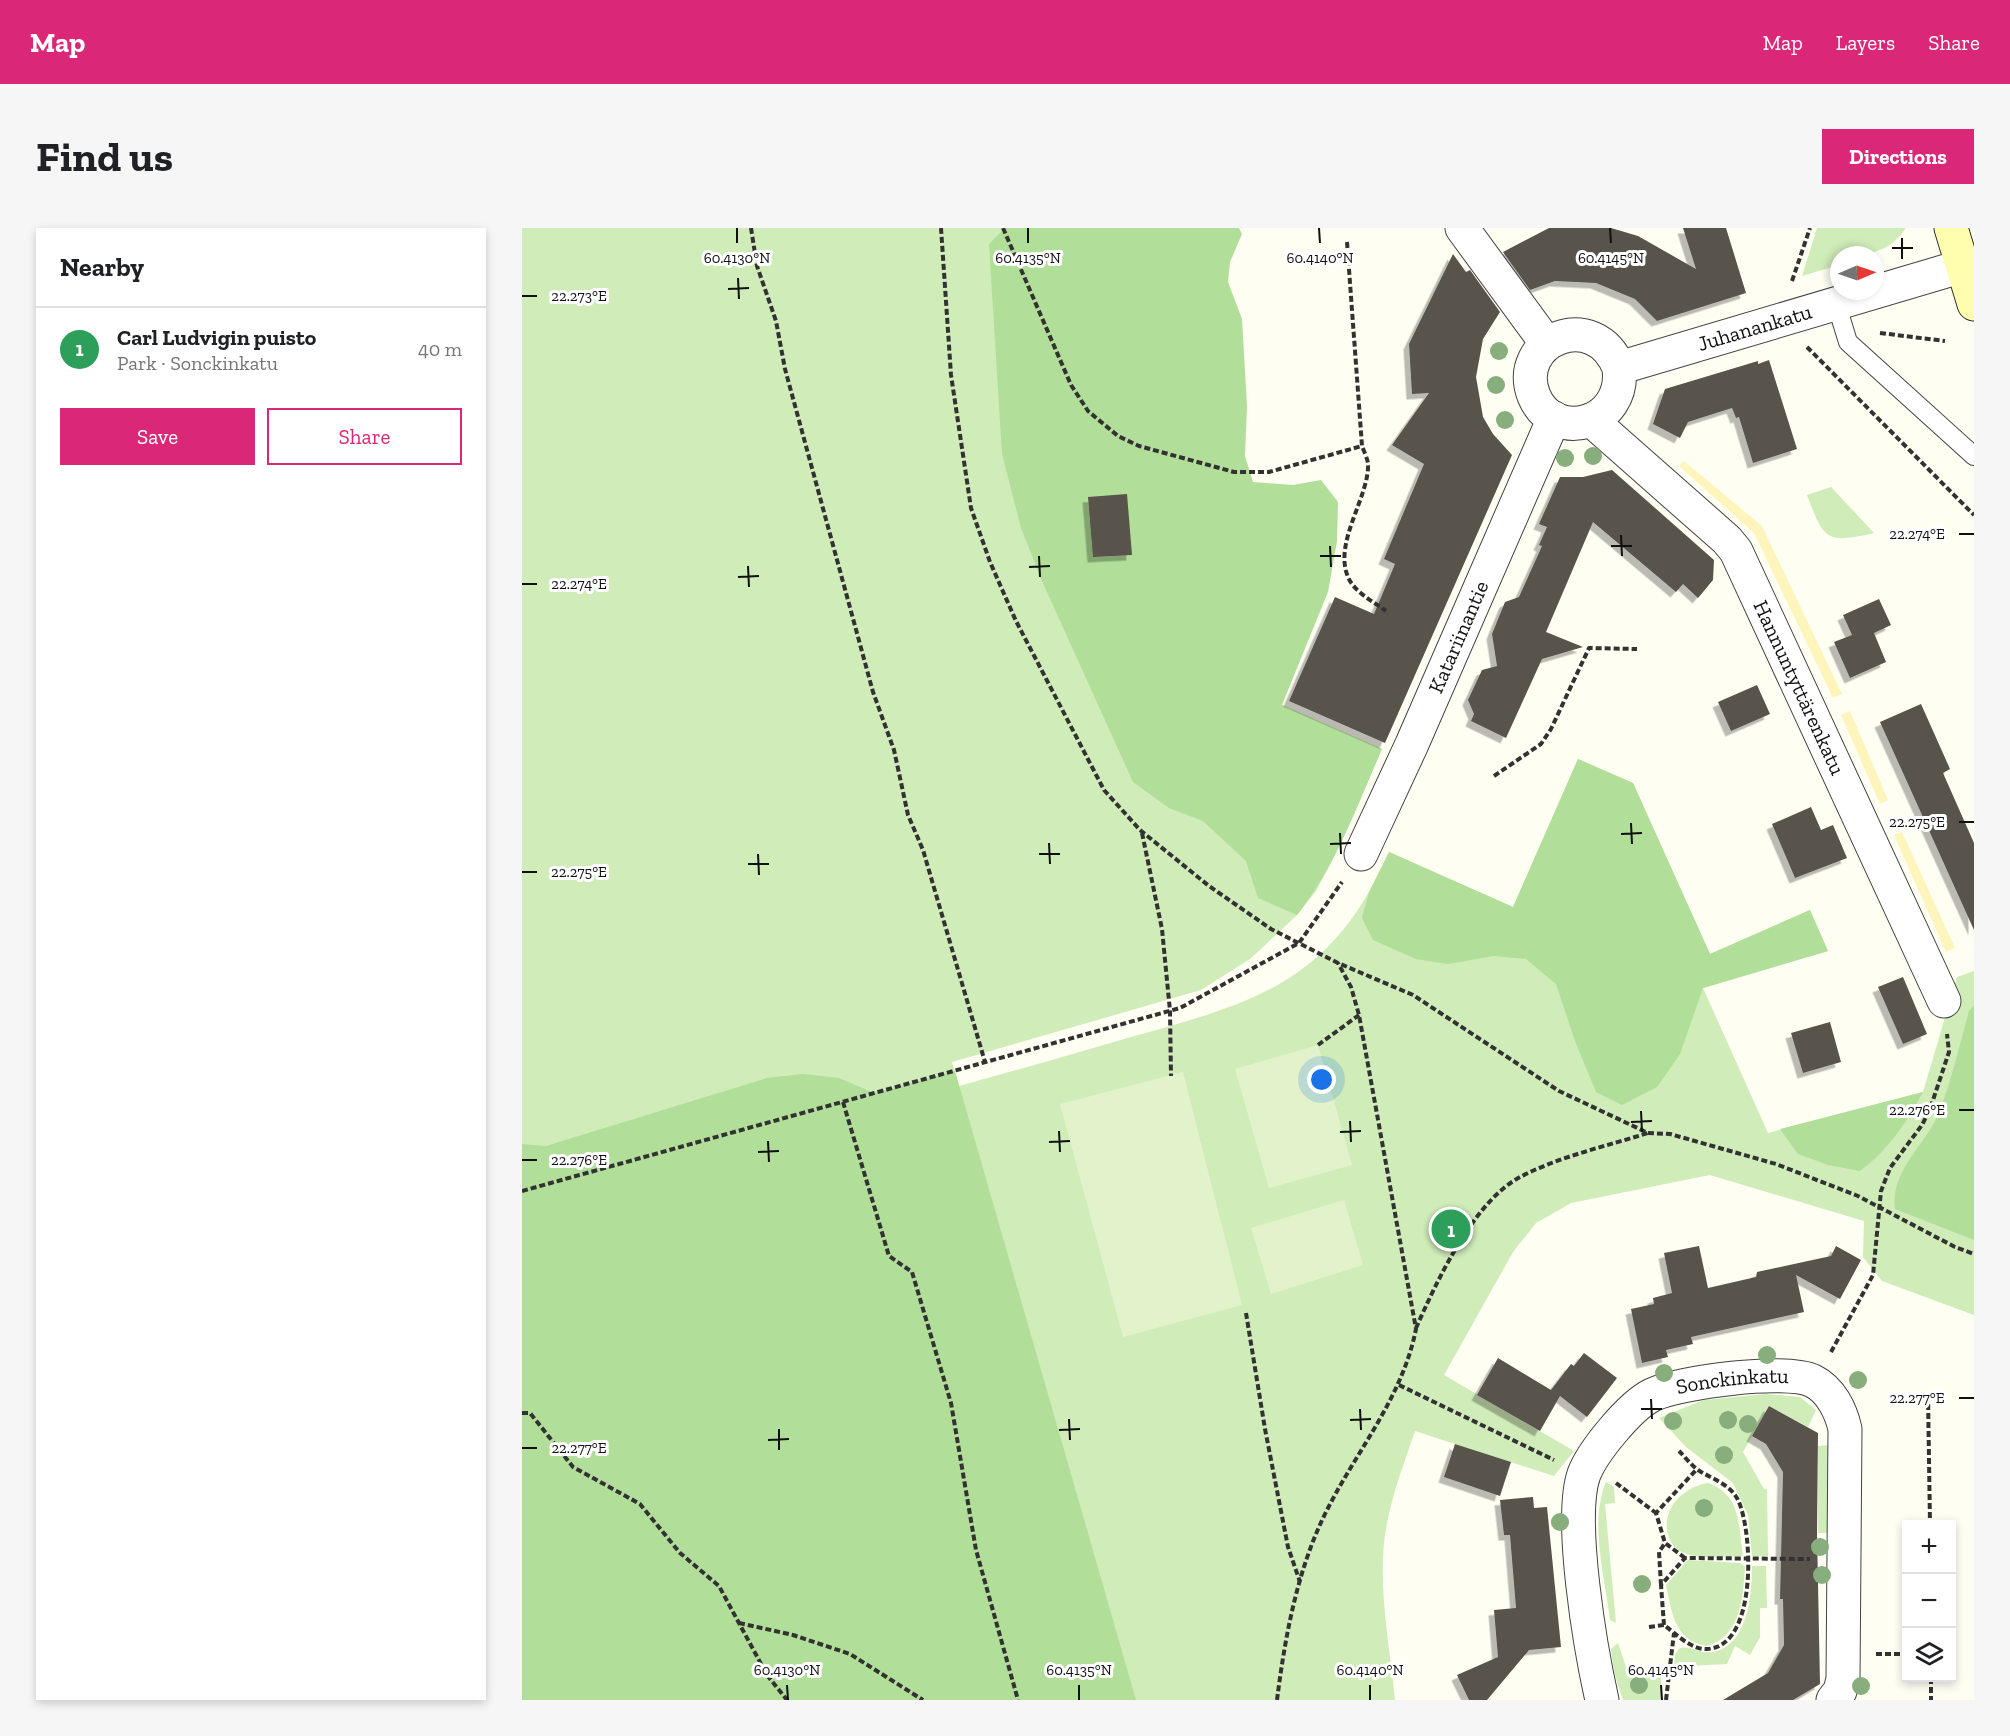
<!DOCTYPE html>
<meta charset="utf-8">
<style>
body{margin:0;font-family:"Zilla Slab",serif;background:#f6f6f6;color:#202124}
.controls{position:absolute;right:18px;bottom:18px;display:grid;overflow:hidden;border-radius:0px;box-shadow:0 3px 9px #0003}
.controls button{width:54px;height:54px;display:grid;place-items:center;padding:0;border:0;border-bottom:2px solid #e0e0e0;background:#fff;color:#202124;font:30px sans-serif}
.compass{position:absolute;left:1308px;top:18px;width:54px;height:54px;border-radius:50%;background:#fff;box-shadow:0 3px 9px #0003;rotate:88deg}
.you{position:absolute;left:800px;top:852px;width:21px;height:21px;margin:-15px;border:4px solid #fff;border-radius:50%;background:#1a73e8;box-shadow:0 0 0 9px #1a73e833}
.badge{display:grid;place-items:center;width:39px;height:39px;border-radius:50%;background:#db2777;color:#fff;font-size:20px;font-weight:700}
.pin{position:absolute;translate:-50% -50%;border:3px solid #fff;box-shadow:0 2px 6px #0006}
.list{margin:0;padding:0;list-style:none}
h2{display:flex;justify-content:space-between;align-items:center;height:78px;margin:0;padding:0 24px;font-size:26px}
h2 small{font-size:20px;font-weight:400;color:#757577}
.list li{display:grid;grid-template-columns:39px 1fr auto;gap:18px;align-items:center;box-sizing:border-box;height:84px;padding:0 24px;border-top:2px solid #e0e0e0}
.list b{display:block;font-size:22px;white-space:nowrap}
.list p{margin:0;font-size:20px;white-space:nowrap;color:#757577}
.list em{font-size:20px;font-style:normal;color:#757577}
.actions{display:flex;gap:12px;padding:18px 24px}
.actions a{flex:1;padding:14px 0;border:2px solid #db2777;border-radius:0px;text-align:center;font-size:21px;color:#db2777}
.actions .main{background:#db2777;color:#fff}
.icon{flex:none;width:33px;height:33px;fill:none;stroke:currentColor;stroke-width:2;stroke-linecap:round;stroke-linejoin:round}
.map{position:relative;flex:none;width:1452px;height:1472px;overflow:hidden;border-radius:0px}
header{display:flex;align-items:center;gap:36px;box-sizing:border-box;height:84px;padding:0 30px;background:#db2777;color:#fff}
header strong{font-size:28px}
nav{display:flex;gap:33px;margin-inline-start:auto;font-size:21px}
.intro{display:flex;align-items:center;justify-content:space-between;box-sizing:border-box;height:144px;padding:0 36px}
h1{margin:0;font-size:42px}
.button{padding:15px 27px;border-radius:0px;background:#db2777;color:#fff;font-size:21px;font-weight:700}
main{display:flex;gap:36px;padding:0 36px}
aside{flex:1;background:#fff;border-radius:0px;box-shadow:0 3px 9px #0003}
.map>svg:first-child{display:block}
.green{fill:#cfecb9}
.forest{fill:#b1de98}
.sand{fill:#fdf5bc}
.pitch{fill:#e2f3cc}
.building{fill:#59524b;filter:url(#shadow)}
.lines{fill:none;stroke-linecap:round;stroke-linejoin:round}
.service-casing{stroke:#434343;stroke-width:20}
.minor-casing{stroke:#434343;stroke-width:35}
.secondary-casing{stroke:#323232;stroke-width:35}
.path{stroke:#323232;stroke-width:4;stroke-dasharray:6 3;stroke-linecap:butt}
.service{stroke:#fff;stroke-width:18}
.minor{stroke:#fff;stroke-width:33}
.secondary{stroke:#fffdae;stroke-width:33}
.tree{fill:#87ae7c}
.ticks{fill:none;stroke:#101010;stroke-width:2}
.labels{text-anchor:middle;stroke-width:6;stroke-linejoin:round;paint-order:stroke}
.street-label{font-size:21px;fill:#101010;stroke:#fff}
.ticks-label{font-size:15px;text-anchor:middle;fill:#101010;stroke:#fff;stroke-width:6;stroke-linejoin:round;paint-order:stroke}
</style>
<header>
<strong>Map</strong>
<nav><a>Map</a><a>Layers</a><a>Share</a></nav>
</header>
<div class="intro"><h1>Find us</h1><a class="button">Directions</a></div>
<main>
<aside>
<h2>Nearby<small></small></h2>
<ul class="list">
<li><span class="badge" style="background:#2e9e5b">1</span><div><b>Carl Ludvigin puisto</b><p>Park · Sonckinkatu</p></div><em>40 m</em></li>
</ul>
<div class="actions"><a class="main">Save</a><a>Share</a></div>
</aside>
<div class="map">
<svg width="1452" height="1472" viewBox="0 0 1452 1472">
<defs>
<filter id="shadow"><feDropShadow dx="-5.5" dy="5.5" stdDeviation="0" flood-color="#0004"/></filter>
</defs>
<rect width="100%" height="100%" fill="#fffef3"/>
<g class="green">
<path d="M 0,0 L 551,0 L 677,440 L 860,521 L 812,629 L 794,663 L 775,687 L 728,731 L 679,762 L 430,834 L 437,858 C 495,842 552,826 609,809 C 735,774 810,754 867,624 L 991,679 L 1056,531 L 1111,555 L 1188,726 L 1288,682 L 1306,723 L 1181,760 L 1246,905 L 1401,864 L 1435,749 L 1452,743 L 1452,1087 L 1360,1053 L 1341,1029 L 1342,993 L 1188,947 L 1049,975 L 1014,995 L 991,1024 L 922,1147 L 1052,1223 L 1032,1248 L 893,1203 C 881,1239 866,1276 862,1315 C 857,1366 868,1421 873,1472 L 0,1472 Z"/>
<path d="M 1295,0 L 1384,0 C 1366,26 1346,27 1317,27 L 1317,37 L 1280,48 Z"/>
<path d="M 1309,259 L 1352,305 C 1304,316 1302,312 1285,267 Z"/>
<path d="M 1244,1166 L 1278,1169 L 1294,1182 L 1286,1199 L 1247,1178 L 1221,1224 L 1242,1261 L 1245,1261 L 1246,1328 L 1230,1328 L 1226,1287 L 1211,1255 L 1164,1219 L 1137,1190 L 1182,1172 Z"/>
<path d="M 1310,1217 L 1310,1305 L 1296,1305 L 1296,1218 Z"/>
<path d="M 1084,1254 L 1092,1259 L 1093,1275 L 1083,1276 L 1094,1395 L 1088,1392 C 1083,1349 1067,1295 1084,1254 Z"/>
<path d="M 1186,1255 C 1220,1267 1216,1298 1221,1328 C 1201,1328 1174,1333 1156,1322 C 1151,1318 1148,1313 1146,1307 C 1139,1281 1161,1259 1186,1255 Z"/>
<path d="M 1166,1332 L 1218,1335 L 1223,1338 C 1221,1367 1220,1408 1185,1418 C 1152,1413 1150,1384 1144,1357 Z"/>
<path d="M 1230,1338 L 1244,1338 L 1245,1380 L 1238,1380 L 1238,1409 L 1228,1427 L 1213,1418 L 1205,1436 L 1162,1438 L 1156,1445 L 1152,1446 L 1153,1426 L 1158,1420 C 1168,1417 1178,1426 1190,1424 C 1226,1419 1230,1366 1230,1338 Z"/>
<path d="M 1096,1415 L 1107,1448 L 1147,1438 L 1146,1445 L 1139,1447 L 1139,1472 L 1101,1472 L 1092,1444 L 1089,1421 Z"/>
</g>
<g class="forest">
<path d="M 483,0 L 717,0 L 720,6 L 708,34 L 706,54 L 720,91 L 725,178 L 723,228 L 731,254 L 771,257 L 799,252 L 816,274 L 815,313 L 806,364 L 760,477 L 860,521 C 835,578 814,638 775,687 L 736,670 L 724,633 L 681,593 L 647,580 L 611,554 L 520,353 L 499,300 L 480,226 L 467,16 Z"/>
<path d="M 1056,531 L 1111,555 L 1188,726 L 1288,682 L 1306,723 L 1181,760 L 1158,826 L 1135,859 L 1100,877 L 1074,864 L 1053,813 L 1034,756 L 1004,731 L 972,728 L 926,736 L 894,731 L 851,712 L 840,690 L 847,664 L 867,624 L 991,679 Z"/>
<path d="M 1452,777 L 1452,1012 L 1373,981 C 1368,941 1405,917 1418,882 C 1430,850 1438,816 1447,783 Z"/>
<path d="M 433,843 L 614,1472 L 0,1472 L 0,916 L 24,918 L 245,850 L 281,846 L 317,850 L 352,865 Z"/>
<path d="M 1401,864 C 1384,895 1367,921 1338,943 L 1306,937 L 1276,926 L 1258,901 Z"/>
</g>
<g class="sand">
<path d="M 1162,233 L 1240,298 L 1320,466 L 1311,470 L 1232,305 L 1157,238 Z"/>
<path d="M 1328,483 L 1366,572 L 1358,576 L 1319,487 Z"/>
<path d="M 1380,604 L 1433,720 L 1424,724 L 1372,607 Z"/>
</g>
<g class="pitch">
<path d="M 796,817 L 830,937 L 747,960 L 713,841 Z"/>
<path d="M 661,844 L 720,1077 L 601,1109 L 538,876 Z"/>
<path d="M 822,972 L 841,1037 L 749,1066 L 729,1000 Z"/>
</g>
<g class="building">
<path d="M 1027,0 L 1089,0 L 1116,8 L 1174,41 L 1161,0 L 1204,0 L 1224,65 L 1135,93 L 1113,71 L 1074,55 L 1033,53 L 1008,62 L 981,24 Z"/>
<path d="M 931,26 L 944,44 L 948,42 L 978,84 L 961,111 L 954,149 L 961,189 L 971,206 L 990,227 L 863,515 L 767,473 L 813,369 L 852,386 L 873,336 L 862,331 L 902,236 L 870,217 L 907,165 L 890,166 L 887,116 Z"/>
<path d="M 1247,132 L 1275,221 L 1231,235 L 1217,189 L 1214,190 L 1210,180 L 1166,194 L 1158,210 L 1131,196 L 1143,161 L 1236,133 L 1236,136 Z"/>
<path d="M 1090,242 L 1192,332 L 1191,352 L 1176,370 L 1161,356 L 1154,364 L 1071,294 L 1024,404 L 1061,419 L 1020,431 L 984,510 L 949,493 L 952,486 L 946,472 L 960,442 L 975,438 L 970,406 L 983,374 L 997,369 L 1020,318 L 1017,317 L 1025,299 L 1017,296 L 1038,249 L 1061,249 Z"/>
<path d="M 605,266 L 610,327 L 571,329 L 566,269 Z"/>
<path d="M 1357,371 L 1369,397 L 1352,405 L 1364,434 L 1328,450 L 1312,414 L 1330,407 L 1321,387 Z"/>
<path d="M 1235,457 L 1248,486 L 1209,503 L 1196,474 Z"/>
<path d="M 1399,476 L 1428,541 L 1421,545 L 1452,615 L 1452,702 L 1358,494 Z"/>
<path d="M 1289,579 L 1299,602 L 1311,597 L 1325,630 L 1273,650 L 1250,596 Z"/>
<path d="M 1381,749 L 1405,806 L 1381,816 L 1356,759 Z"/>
<path d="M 1308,794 L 1319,834 L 1281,845 L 1269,805 Z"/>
<path d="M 1177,1018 L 1186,1060 L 1234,1049 L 1235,1044 L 1309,1028 L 1314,1018 L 1339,1032 L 1318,1071 L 1274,1047 L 1282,1084 L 1169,1109 L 1171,1116 L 1144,1122 L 1146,1129 L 1120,1135 L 1109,1081 L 1132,1076 L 1131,1070 L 1150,1065 L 1142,1025 Z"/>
<path d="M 1062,1125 L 1095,1150 L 1065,1189 L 1038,1168 L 1018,1203 L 955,1167 L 976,1130 L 1029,1162 L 1049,1136 L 1052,1138 Z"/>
<path d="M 1247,1178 L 1296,1205 L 1295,1305 L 1298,1456 L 1271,1472 L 1201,1472 L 1246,1445 L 1262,1417 L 1261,1371 L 1258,1371 L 1261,1244 L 1244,1216 L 1230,1208 Z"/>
<path d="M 933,1216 L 989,1234 L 978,1268 L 922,1249 Z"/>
<path d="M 1011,1269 L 1012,1280 L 1025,1279 L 1039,1419 L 1007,1422 L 965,1472 L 947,1472 L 935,1447 L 976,1429 L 972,1382 L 994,1380 L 988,1307 L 982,1307 L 978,1272 Z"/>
</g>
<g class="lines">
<defs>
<path id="service" d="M 1314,75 L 1326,114 L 1452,228"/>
<g id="minor">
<path d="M 940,0 L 1025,116"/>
<path id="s1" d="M 1097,140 C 1104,197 1032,216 1012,168 C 990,112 1073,78 1097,140 L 1441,38"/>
<path id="s2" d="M 1069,192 L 1205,312 L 1214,323 L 1422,773"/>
<path id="s3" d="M 839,626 L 890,516 L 1032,190"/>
<path id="s4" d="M 1080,1472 C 1069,1423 1046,1291 1062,1246 C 1071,1223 1108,1178 1130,1167 C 1157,1154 1264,1140 1291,1153 C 1309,1162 1319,1183 1323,1201 L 1321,1451 L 1318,1463 L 1311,1472"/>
</g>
<path id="secondary" d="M 1429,0 L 1452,76"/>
</defs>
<use href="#service" class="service-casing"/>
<use href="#minor" class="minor-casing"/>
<use href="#secondary" class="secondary-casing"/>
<g class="path">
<path d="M 229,0 L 235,38 L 254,93 L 263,141 L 351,464 L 372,522 L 386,587 L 401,622 L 463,834"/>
<path d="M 419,0 L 429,147 L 449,280 L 468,334 L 494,393 L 582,562 L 618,602 L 687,658 L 749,701 L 816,735 L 891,767 L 1037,863 L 1126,905 L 1148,906 L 1254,936 L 1336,968 L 1433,1019 L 1452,1026"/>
<path d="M 481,0 L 549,157 L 566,183 L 596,208 L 617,218 L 712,244 L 747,244 L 840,218"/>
<path d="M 825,14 L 840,218 C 842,223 845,230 846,235 C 848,268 811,314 826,349 C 832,364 852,374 864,383"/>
<path d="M 1270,53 L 1288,0"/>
<path d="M 1358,105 L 1423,113"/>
<path d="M 1285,119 L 1452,287"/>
<path d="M 972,548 L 1019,516 L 1029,501 L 1067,420 L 1115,421"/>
<path d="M 620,605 L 640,701 L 648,783 L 649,848"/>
<path d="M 796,817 L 837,787"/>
<path d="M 321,874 L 367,1028 L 390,1044 L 429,1175 L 454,1322 L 496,1472"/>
<path d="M 0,963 L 658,780 L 777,715 L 820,654"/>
<path d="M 724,1085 L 743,1201 L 766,1319 L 778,1354"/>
<path d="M 894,1100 C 915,1053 952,972 1000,948 C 1039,928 1085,918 1126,905"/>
<path d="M 1309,1124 L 1351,1047 L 1359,963 L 1368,940 L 1400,897 L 1408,881 L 1427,824 L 1425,806"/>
<path d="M 877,1157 L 1032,1232"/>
<path d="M 1406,1167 L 1408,1296"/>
<path d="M 0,1185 L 8,1185 L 51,1239 L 118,1276 L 158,1325 L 197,1358 L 245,1447 L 265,1472"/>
<path d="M 1094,1255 L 1134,1285"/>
<path d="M 1163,1330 L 1143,1315 L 1134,1285 L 1175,1241"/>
<path d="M 1139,1357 L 1137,1324 L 1143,1315"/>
<path d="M 217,1395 L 271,1407 L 328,1426 L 401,1472"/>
<path d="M 1142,1397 L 1139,1357 L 1163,1330 L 1288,1331"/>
<path d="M 1127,1399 L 1142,1397 C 1153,1405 1169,1422 1185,1421 C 1236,1419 1231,1303 1216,1272 C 1208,1256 1190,1251 1176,1242 C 1169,1237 1163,1229 1157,1223"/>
<path d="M 1354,1426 L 1384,1426"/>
<path d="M 1409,1450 L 1409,1472"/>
<path d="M 755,1472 C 763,1409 775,1343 803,1286 C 834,1223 880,1171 894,1101 L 837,787 L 829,759 L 816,735"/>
<path d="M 1144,1472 L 1152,1405"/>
</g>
<use href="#service" class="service"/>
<use href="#minor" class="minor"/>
<use href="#secondary" class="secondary"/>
</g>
<g class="tree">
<circle cx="977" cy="123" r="9"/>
<circle cx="974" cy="157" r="9"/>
<circle cx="983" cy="192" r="9"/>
<circle cx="1071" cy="228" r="9"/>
<circle cx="1043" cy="230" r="9"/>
<circle cx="1245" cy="1127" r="9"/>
<circle cx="1142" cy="1145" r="9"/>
<circle cx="1336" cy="1152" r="9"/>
<circle cx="1206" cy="1192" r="9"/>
<circle cx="1151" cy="1193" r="9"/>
<circle cx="1226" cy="1196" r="9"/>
<circle cx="1202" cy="1227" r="9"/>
<circle cx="1182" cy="1280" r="9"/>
<circle cx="1038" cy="1294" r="9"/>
<circle cx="1298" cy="1319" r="9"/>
<circle cx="1300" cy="1347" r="9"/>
<circle cx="1120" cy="1356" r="9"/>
<circle cx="1117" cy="1457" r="9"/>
<circle cx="1339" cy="1458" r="9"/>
</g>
<path class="ticks" d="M 215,0 L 215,15M 506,0 L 506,15M 797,0 L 798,15M 1088,0 L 1089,15M 1380,10 L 1380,31M 1370,20 L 1391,20M 216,50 L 217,71M 206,61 L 227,60M 0,68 L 15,68M 1437,306 L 1452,306M 1099,307 L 1100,328M 808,318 L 809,339M 1089,318 L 1110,318M 517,328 L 518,349M 798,328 L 819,328M 226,338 L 227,359M 507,339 L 528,338M 216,349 L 237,348M 0,356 L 15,356M 1437,594 L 1452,594M 1109,595 L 1110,616M 818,605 L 819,626M 1099,606 L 1120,605M 527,615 L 528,636M 808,616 L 829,615M 236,626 L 237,647M 517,626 L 538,626M 226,636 L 247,636M 0,644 L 15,644M 1437,882 L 1452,882M 1119,883 L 1120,904M 828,893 L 829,914M 1109,894 L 1130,893M 537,903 L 538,924M 818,904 L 839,903M 246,913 L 247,934M 527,914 L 548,913M 236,924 L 257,923M 0,932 L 15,932M 1437,1170 L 1452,1170M 1129,1171 L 1130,1191M 838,1181 L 839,1202M 1119,1181 L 1140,1181M 547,1191 L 548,1212M 828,1192 L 849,1191M 257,1201 L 257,1222M 537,1202 L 558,1201M 246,1212 L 267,1211M 0,1220 L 15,1220M 265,1457 L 266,1472M 557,1457 L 557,1472M 848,1457 L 848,1472M 1139,1457 L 1140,1472"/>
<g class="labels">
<g class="street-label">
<text dy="7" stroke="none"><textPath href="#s1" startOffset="420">Juhanankatu</textPath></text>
<text dy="7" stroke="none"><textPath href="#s3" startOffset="238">Katariinantie</textPath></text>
<text dy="7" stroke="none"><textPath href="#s2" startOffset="346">Hannuntyttärenkatu</textPath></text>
<text dy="7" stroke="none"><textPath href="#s4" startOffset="416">Sonckinkatu</textPath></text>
</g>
</g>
<g class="ticks-label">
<text x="215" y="35">60.4130°N</text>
<text x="506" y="35">60.4135°N</text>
<text x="798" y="35">60.4140°N</text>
<text x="1089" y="35">60.4145°N</text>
<text x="57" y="73">22.273°E</text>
<text x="1395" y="311">22.274°E</text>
<text x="57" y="361">22.274°E</text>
<text x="1395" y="599">22.275°E</text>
<text x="57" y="649">22.275°E</text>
<text x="1395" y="887">22.276°E</text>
<text x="57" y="937">22.276°E</text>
<text x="1395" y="1175">22.277°E</text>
<text x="57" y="1225">22.277°E</text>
<text x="265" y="1447">60.4130°N</text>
<text x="557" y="1447">60.4135°N</text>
<text x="848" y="1447">60.4140°N</text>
<text x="1139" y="1447">60.4145°N</text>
</g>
</svg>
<div class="controls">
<button>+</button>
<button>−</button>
<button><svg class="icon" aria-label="layers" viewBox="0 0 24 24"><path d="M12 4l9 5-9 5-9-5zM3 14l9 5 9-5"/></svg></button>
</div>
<svg class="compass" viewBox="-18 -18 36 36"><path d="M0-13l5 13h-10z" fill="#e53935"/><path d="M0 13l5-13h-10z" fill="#757577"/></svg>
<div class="you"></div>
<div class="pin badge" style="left:929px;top:1001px;background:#2e9e5b">1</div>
</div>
</main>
